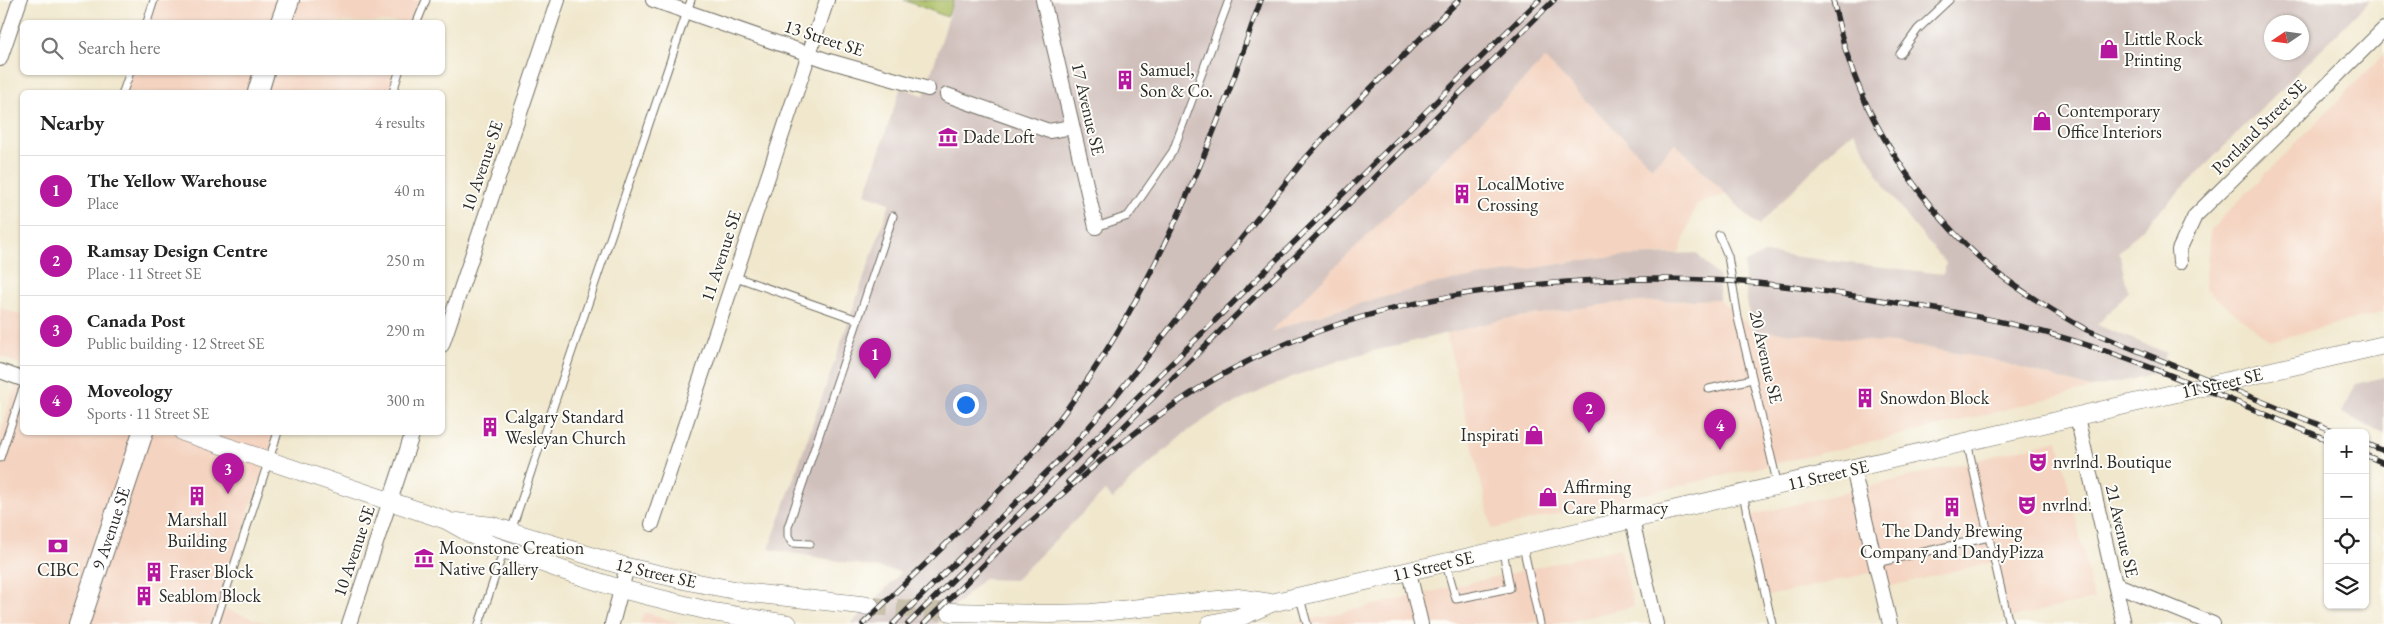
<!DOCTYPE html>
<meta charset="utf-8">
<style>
body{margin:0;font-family:"EB Garamond",serif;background:#f6f6f6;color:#222}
.controls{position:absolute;right:15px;bottom:15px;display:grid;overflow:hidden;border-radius:8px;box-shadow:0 1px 4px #0004}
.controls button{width:45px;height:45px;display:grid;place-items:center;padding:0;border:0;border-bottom:1px solid #e0e0e0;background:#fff;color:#222;font:25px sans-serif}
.compass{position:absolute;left:2264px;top:15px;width:45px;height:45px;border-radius:50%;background:#fff;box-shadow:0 1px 4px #0004;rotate:257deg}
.you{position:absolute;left:965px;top:404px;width:18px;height:18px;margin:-12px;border:4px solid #fff;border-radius:50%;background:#1a73e8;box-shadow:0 0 0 8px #1a73e833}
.badge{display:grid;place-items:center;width:32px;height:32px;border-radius:50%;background:#b5179e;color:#fff;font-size:16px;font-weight:700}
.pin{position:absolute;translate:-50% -41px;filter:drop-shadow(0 1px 2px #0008)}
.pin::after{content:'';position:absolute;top:26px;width:18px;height:15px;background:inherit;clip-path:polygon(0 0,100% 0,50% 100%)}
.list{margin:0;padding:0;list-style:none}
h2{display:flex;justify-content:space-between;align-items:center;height:65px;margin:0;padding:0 20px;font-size:21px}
h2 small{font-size:16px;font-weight:400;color:#767676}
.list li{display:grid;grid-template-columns:32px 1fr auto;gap:15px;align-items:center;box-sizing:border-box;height:70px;padding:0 20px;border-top:1px solid #e0e0e0}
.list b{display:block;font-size:19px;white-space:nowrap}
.list p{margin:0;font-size:16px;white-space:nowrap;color:#767676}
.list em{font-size:16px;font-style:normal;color:#767676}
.icon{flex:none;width:28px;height:28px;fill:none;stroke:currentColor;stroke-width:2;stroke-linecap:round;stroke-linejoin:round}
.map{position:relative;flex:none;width:2384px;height:624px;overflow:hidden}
.search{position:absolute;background:#fff;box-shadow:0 1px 4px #0004;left:20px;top:20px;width:425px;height:55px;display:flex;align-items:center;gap:12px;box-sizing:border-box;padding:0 18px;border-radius:8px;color:#767676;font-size:19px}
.panel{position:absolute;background:#fff;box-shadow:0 1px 4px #0004;left:20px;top:90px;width:425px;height:345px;border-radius:8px}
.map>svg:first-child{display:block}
.built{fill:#f4d3c0}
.industrial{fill:#d0c0bc;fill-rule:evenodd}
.green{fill:#aabe63;stroke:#6a7447}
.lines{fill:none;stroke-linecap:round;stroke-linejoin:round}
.tertiary-tunnel{stroke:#c9c1ac;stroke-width:18;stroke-dasharray:18 9;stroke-linecap:butt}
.service-casing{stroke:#706d63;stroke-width:9}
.minor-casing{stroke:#706d63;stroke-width:16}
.tertiary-casing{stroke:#706d63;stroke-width:19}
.secondary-casing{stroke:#706d63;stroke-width:22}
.service{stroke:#fff;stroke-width:7}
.minor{stroke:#fff;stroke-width:14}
.tertiary{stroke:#fff;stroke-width:18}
.secondary{stroke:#fff;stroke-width:20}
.rail-casing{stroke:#2b2b2b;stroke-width:5.5}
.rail{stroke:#fdfcf7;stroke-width:4;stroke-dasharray:11;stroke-linecap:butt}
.labels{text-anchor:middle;stroke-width:4;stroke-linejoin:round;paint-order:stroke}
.street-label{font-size:18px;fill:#2b2b2b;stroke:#fdfcf7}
.poi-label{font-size:18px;fill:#2b2b2b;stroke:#fdfcf7;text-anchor:start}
</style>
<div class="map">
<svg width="2384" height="624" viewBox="0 0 2384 624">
<rect width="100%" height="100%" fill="#fdfcf7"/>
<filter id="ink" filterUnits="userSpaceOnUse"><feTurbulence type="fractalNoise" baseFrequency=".02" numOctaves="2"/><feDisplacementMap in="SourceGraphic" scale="10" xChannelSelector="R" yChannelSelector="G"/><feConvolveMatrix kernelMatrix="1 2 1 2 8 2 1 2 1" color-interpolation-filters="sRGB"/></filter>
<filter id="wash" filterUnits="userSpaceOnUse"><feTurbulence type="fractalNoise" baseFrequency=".0096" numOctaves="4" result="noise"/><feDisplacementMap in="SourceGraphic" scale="20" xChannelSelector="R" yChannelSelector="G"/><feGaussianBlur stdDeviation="1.12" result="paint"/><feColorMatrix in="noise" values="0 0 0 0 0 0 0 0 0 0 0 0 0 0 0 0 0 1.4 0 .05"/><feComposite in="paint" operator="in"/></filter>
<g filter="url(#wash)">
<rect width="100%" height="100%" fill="#f0e7cc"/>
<g class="built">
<path d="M 151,0 L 426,0 L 418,22 L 143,22 Z"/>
<path d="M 2384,54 L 2384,312 L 2270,341 L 2205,289 L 2210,230 Z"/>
<path d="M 1545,59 L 1652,167 L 1675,143 L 1726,194 L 1696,205 L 1679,253 L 1606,257 L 1438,283 L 1331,311 L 1269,332 Z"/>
<path d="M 125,73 L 401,73 L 394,92 L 118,92 Z"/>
<path d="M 1719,299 L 1754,330 L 1903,344 L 1990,359 L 2091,388 L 1956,422 L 1492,529 L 1446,332 L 1505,319 L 1615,303 Z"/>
<path d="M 0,308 L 22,315 L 22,432 L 275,433 L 218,607 L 269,624 L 0,624 L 0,436 L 22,365 L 0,356 Z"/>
<path d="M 2058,440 L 2094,599 L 2005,619 L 1992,562 L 1883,588 L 1879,571 L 1764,597 L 1745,517 Z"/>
<path d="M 1620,548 L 1634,606 L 1558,624 L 1539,624 L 1538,621 L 1526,624 L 1292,624 Z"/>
<path d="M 645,612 L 681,624 L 640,624 Z"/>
</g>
<g class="industrial">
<path d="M 954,0 L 2370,0 L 2119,252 L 2128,292 L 2097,325 L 2167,353 L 2155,374 L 2091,388 L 1990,359 L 1903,344 L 1754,330 L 1747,306 L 1744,264 L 1764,253 L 1943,274 L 1946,263 L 1912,223 L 1885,187 L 1854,131 L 1832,150 L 1759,225 L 1755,223 L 1675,143 L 1652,167 L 1545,59 L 1270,332 L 1331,311 L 1437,283 L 1606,257 L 1696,253 L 1719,277 L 1719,299 L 1615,303 L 1505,319 L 1353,356 L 1289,378 L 1216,412 L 1185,433 L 1133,478 L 1113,499 L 1105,491 L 1015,580 L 983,579 L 937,624 L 851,624 L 902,572 L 769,549 L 890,203 L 865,194 L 901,87 L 924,96 ZM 2272,22 L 2302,22 L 2302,52 L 2272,52 Z"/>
<path d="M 2384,377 L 2384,434 L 2342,413 L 2356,384 Z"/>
</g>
<path class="green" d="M 904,0 L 954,0 L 947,17 Z"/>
</g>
<g filter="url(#ink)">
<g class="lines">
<path class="tertiary-tunnel" d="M 870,606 L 950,612"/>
<defs>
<g id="service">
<path d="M 147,22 L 154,0"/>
<path d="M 417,22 L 426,0"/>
<path d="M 1900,54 L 1918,29 L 1949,0"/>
<path d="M 123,92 L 130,72"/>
<path d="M 393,92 L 399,72"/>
<path d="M 1096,227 L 1128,216 L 1173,151 L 1229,0"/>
<path d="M 1719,235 L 1728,256 L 1738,318 L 1778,486"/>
<path d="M 733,276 L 858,320"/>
<path d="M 1709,389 L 1752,379"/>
<path d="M 1967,442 L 2009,624"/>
<path d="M 0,458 L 22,391"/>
<path d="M 1743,495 L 1772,624"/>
<path d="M 511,531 L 691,0"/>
<path d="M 810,544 L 792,543 L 788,536 L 788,527 L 893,216"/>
<path d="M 1523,546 L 1540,624"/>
<path d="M 1876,563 L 1989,537"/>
<path d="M 1446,564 L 1456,599 L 1510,588 L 1503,551"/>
<path d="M 1300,598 L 1307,624"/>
<path d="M 215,624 L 278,432"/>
<path d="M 479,624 L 504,550"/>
</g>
<g id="minor">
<path d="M 653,0 L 829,61 L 928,89"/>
<path d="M 1043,0 L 1096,227"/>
<path d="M 0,59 L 20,0"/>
<path d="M 947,95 L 1049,131 L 1072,127"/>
<path d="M 2180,262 L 2179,250 L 2195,216 L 2384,29"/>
<path d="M 442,345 L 558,0"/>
<path d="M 0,371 L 22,379"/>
<path d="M 2077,417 L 2124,624"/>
<path d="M 1853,469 L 1890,624"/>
<path d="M 1632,520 L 1656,624"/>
<path d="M 652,524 L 827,0"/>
<path d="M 1409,572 L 1421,624"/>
<path d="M 2115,584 L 2213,624"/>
<path d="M 349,624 L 413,432"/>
<path d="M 612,624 L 627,567"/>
</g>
<g id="tertiary">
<path d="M 183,432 L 446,520 L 489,544 L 568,572 L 621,589 L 713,612 L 788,624"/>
<path d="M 456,522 L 493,526 L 627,567 L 693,582 L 750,593 L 870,606"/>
<path d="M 950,612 L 1048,614 L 1091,613 L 1238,598 L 1271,603"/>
<path d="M 1210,624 L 1238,618 L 1271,603 L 2384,345"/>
</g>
<g id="secondary">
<path d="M 281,22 L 289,0"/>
<path d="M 258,92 L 264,72"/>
<path id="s1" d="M 79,624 L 143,432"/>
</g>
</defs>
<use href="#service" class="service-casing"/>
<use href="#minor" class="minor-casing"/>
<use href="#tertiary" class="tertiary-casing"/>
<use href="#secondary" class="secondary-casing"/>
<use href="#service" class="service"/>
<use href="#minor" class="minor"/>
<use href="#tertiary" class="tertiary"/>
<use href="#secondary" class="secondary"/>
<defs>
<g id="rail">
<path d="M 1833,0 C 1837,16 1840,32 1845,48 C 1869,130 1928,216 1994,270 C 2023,293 2054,312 2087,330 L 2339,433"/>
<path d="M 2365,443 L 2384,451"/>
<path d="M 2365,455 L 2384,463"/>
<path d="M 1068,482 L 1554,0"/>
<path d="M 990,558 C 1065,492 1140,419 1229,371 C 1376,291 1564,272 1729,281 C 1780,284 1830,292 1880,300 C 1945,310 2009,321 2071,340 C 2159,367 2243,406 2328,440"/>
<path d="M 863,624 C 927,561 997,500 1052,429 C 1127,332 1180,221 1223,107 C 1237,71 1248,35 1261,0"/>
<path d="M 893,624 L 1067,452 L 1110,403 L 1304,160 L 1349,110 L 1459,0"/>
<path d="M 908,624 L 1539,0"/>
<path d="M 924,624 L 995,554"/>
</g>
</defs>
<use href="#rail" class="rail-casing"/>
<use href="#rail" class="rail"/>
</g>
</g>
<defs>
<symbol id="shop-bare" viewBox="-9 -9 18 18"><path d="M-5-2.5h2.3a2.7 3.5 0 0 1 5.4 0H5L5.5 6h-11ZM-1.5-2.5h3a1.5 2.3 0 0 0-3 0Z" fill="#b5179e" stroke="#fdfcf7" stroke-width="2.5" paint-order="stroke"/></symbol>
<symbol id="building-bare" viewBox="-9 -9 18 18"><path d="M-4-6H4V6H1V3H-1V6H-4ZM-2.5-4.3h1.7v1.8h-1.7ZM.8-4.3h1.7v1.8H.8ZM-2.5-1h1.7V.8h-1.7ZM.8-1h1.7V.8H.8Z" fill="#b5179e" stroke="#fdfcf7" stroke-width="2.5" paint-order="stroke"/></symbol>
<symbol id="museum-bare" viewBox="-9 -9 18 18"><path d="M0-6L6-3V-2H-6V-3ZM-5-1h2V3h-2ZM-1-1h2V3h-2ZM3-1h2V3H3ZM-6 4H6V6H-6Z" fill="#b5179e" stroke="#fdfcf7" stroke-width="2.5" paint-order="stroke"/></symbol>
<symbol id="theatre-bare" viewBox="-9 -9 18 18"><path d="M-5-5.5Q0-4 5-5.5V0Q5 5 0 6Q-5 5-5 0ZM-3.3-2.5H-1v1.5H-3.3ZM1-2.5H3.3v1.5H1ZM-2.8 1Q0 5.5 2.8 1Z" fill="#b5179e" stroke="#fdfcf7" stroke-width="2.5" paint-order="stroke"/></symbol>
<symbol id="bank-bare" viewBox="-9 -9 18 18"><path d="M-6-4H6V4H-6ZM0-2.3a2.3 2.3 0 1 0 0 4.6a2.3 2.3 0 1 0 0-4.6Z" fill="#b5179e" stroke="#fdfcf7" stroke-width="2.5" paint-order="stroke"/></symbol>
</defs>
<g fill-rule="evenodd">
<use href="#shop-bare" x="2095" y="35" width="28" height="28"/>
<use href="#building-bare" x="1111" y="66" width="28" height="28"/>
<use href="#shop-bare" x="2028" y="107" width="28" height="28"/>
<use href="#museum-bare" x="934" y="123" width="28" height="28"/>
<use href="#building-bare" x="1448" y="180" width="28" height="28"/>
<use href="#building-bare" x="1851" y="384" width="28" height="28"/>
<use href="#building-bare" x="476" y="413" width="28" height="28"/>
<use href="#shop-bare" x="1520" y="421" width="28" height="28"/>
<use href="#theatre-bare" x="2024" y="448" width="28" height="28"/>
<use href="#building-bare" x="183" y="482" width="28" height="28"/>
<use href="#shop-bare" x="1534" y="483" width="28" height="28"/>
<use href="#theatre-bare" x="2013" y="491" width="28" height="28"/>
<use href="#building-bare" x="1938" y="493" width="28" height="28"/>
<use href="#bank-bare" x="44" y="532" width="28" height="28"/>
<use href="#museum-bare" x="410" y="544" width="28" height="28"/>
<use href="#building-bare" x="140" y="558" width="28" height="28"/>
<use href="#building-bare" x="130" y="582" width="28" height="28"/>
</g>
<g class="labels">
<g class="street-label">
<text transform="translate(824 38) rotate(18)" y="6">13 Street SE</text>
<text transform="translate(1088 109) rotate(77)" y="6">17 Avenue SE</text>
<text transform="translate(2259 127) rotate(-45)" y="6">Portland Street SE</text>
<text transform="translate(482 166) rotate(-71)" y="6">10 Avenue SE</text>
<text transform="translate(721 256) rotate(-72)" y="6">11 Avenue SE</text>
<text transform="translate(1766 357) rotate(77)" y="6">20 Avenue SE</text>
<text transform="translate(2222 383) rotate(-13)" y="6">11 Street SE</text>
<text transform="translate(1828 475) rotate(-13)" y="6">11 Street SE</text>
<text dy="6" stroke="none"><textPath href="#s1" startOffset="101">9 Avenue SE</textPath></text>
<text transform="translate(2122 531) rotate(77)" y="6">21 Avenue SE</text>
<text transform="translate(354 551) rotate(-71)" y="6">10 Avenue SE</text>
<text transform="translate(1433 566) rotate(-13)" y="6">11 Street SE</text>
<text transform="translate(656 573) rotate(13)" y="6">12 Street SE</text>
</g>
<g class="poi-label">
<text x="2124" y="45">Little Rock<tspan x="2124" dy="21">Printing</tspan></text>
<text x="1140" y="76">Samuel,<tspan x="1140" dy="21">Son &amp; Co.</tspan></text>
<text x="2057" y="117">Contemporary<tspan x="2057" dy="21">Office Interiors</tspan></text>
<text x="963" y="143">Dade Loft</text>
<text x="1477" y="190">LocalMotive<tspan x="1477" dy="21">Crossing</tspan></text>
<text x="1880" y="404">Snowdon Block</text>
<text x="505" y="423">Calgary Standard<tspan x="505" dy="21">Wesleyan Church</tspan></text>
<text x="1519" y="441" text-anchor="end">Inspirati</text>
<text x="2053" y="468">nvrlnd. Boutique</text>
<text x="1563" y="493">Affirming<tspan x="1563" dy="21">Care Pharmacy</tspan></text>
<text x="2042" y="511">nvrlnd.</text>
<text x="197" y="526" text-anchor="middle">Marshall<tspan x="197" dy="21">Building</tspan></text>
<text x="1952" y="537" text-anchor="middle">The Dandy Brewing<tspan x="1952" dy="21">Company and DandyPizza</tspan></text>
<text x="439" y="554">Moonstone Creation<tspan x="439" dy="21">Native Gallery</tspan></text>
<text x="58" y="576" text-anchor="middle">CIBC</text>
<text x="169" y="578">Fraser Block</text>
<text x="159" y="602">Seablom Block</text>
</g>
</g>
</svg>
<div class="controls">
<button>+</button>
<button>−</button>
<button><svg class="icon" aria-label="locate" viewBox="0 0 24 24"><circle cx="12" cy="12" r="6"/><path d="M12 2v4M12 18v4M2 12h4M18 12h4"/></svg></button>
<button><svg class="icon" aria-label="layers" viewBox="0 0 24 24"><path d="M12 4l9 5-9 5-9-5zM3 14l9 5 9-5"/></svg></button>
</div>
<svg class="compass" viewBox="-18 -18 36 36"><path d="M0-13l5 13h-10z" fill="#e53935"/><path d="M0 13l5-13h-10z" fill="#767676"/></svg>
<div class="you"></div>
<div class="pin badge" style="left:875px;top:379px">1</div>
<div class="pin badge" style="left:1589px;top:433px">2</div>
<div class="pin badge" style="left:228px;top:494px">3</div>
<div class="pin badge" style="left:1720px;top:450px">4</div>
<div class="search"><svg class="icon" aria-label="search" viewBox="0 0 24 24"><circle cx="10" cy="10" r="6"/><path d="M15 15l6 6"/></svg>Search here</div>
<section class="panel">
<h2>Nearby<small>4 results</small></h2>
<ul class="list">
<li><span class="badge">1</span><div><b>The Yellow Warehouse</b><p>Place</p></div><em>40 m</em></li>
<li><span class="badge">2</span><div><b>Ramsay Design Centre</b><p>Place · 11 Street SE</p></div><em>250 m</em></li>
<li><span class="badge">3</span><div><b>Canada Post</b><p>Public building · 12 Street SE</p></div><em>290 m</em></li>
<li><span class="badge">4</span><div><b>Moveology</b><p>Sports · 11 Street SE</p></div><em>300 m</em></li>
</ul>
</section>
</div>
